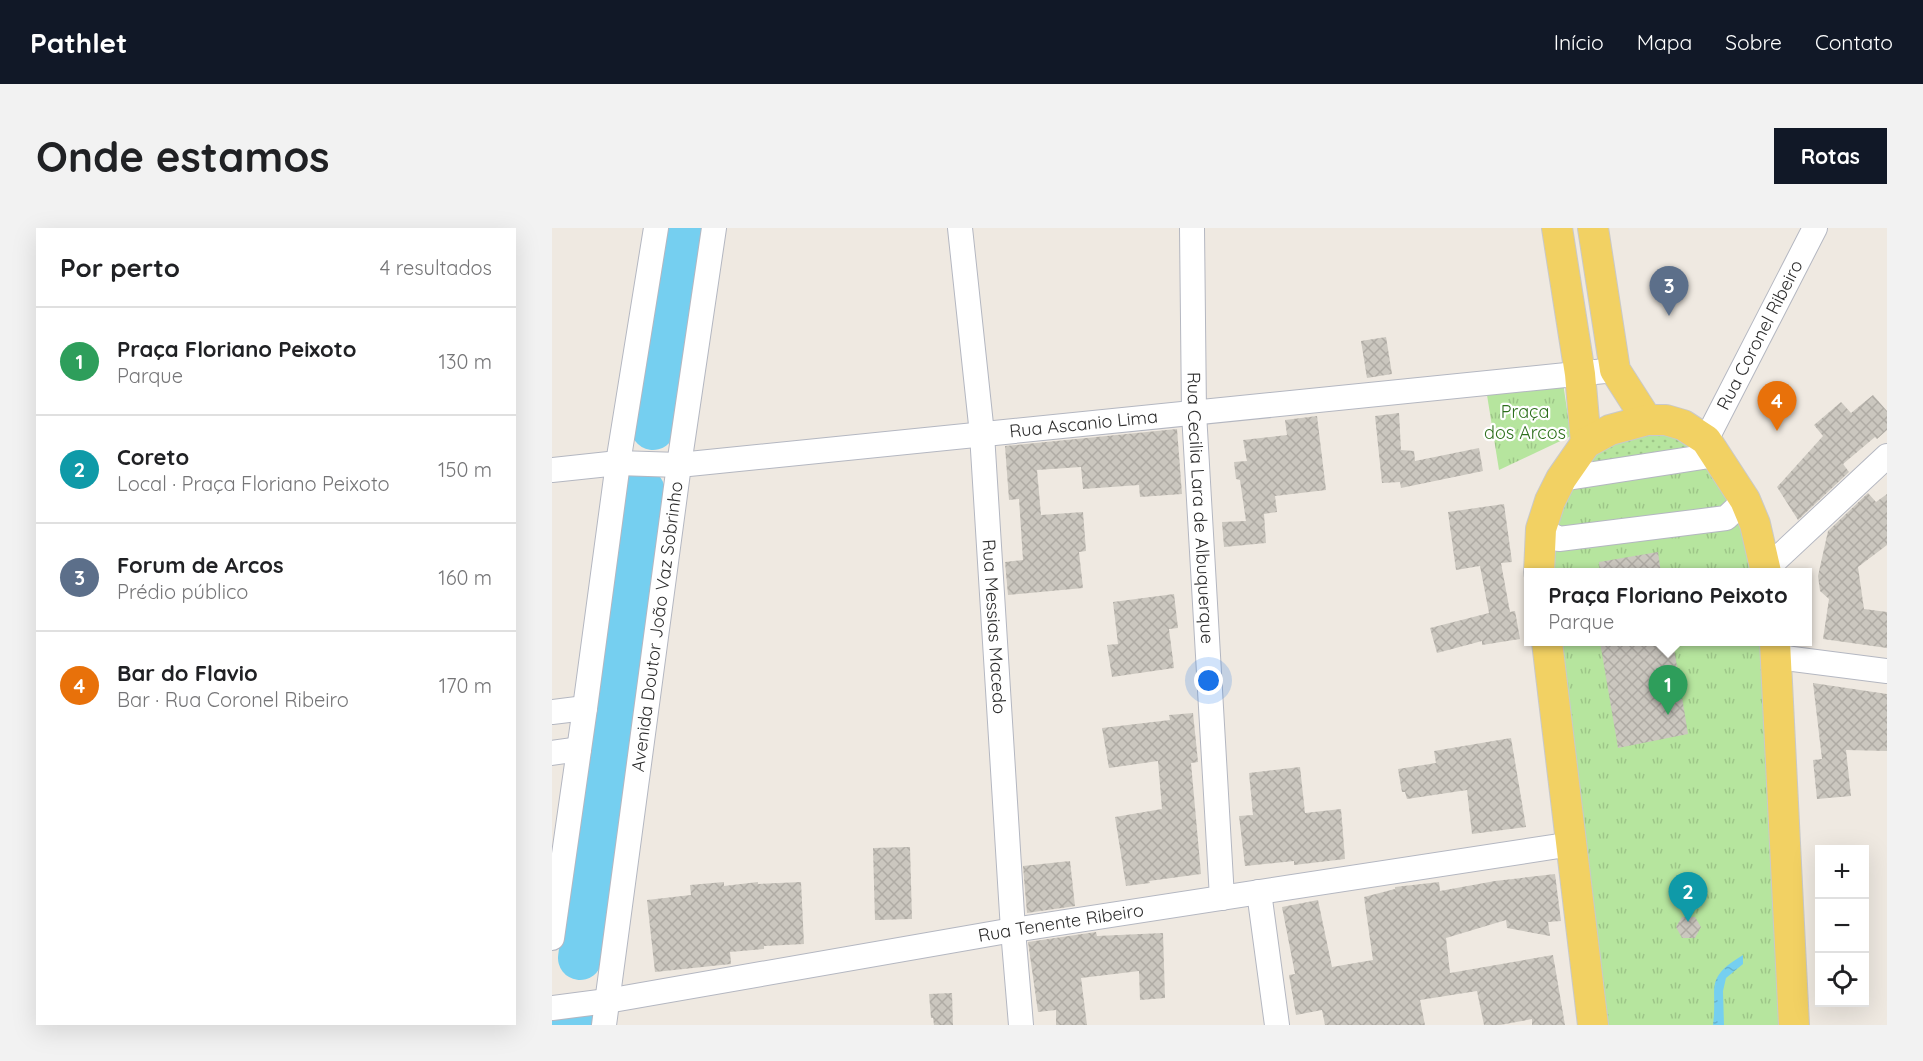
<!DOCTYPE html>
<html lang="pt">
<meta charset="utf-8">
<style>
body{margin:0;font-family:Quicksand,sans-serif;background:#f2f2f2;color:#202124}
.controls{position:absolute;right:18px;bottom:18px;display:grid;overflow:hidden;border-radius:0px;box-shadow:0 6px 24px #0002}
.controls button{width:54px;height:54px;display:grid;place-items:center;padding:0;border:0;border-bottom:2px solid #e0e0e0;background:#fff;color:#202124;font:30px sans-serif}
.you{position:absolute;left:657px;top:453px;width:21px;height:21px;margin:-15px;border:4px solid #fff;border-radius:50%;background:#1a73e8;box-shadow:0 0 0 9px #1a73e833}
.badge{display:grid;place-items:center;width:39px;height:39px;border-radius:50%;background:#111827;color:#fff;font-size:20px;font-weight:700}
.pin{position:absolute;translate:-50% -50px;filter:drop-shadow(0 2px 3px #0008)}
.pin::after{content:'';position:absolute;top:32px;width:21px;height:18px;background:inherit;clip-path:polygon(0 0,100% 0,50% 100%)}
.popup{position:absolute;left:972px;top:340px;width:288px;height:78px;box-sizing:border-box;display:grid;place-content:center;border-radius:0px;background:#fff;filter:drop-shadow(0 2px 4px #0005);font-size:20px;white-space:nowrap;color:#757577}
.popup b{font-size:22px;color:#202124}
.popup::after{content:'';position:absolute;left:50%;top:100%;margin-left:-12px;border:12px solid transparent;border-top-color:#fff}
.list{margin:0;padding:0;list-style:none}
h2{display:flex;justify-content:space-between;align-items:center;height:78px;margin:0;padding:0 24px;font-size:26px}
h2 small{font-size:20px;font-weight:400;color:#757577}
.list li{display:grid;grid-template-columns:39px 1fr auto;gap:18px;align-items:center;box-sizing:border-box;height:108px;padding:0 24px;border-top:2px solid #e0e0e0}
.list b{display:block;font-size:22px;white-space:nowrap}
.list p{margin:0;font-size:20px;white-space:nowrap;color:#757577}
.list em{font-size:20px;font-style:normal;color:#757577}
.icon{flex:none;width:33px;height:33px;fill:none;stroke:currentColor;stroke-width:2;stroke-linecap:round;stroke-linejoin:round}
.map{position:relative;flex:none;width:1335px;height:797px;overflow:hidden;border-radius:0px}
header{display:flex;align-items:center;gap:36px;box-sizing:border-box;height:84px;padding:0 30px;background:#111827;color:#fff}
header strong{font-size:28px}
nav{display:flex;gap:33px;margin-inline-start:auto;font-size:21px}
.intro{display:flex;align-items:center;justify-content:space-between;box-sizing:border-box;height:144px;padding:0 36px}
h1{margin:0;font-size:42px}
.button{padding:15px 27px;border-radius:0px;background:#111827;color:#fff;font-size:21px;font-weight:700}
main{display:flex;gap:36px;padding:0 36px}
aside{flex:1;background:#fff;border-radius:0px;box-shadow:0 6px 24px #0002}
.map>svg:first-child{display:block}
.grass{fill:url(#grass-dots)}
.park{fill:url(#park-tufts)}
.water{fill:url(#water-ripples)}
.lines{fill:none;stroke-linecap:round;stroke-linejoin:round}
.river{stroke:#75cff0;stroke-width:44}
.building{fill:url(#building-cross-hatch)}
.minor-casing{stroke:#b4b7c1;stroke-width:26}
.major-casing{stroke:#c9c9c9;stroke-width:32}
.minor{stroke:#fff;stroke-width:24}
.major{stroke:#f2d163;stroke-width:30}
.labels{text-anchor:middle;stroke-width:4.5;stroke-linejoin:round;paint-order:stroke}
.street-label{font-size:18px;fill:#2e2e2e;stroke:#fff}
.park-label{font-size:18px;fill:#2c6e1b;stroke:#fff}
</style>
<header>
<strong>Pathlet</strong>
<nav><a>Início</a><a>Mapa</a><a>Sobre</a><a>Contato</a></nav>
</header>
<div class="intro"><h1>Onde estamos</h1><a class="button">Rotas</a></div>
<main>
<aside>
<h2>Por perto<small>4 resultados</small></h2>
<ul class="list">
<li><span class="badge" style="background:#2e9e5b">1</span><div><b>Praça Floriano Peixoto</b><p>Parque</p></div><em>130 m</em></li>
<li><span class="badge" style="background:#0f9aa8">2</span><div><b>Coreto</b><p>Local · Praça Floriano Peixoto</p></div><em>150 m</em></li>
<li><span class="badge" style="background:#5c6f8a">3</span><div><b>Forum de Arcos</b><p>Prédio público</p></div><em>160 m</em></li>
<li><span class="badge" style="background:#e8710a">4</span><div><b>Bar do Flavio</b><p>Bar · Rua Coronel Ribeiro</p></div><em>170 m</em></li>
</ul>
</aside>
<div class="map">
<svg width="1335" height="797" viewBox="0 0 1335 797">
<defs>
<pattern id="grass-dots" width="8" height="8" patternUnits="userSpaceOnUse" patternTransform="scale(1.5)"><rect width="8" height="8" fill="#b6e59e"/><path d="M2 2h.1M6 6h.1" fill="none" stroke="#9dc588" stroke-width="1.8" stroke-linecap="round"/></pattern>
<pattern id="park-tufts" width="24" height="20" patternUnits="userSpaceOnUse" patternTransform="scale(1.5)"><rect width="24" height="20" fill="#b6e59e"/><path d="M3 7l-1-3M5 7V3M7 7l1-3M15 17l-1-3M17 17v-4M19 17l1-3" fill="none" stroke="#9dc588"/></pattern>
<pattern id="water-ripples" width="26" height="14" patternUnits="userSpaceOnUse" patternTransform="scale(1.5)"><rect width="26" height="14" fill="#75cff0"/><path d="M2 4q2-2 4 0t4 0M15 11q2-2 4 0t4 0" fill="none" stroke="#66b2ce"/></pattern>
<pattern id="building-cross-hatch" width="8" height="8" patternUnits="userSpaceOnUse" patternTransform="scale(1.5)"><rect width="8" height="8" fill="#cbc7bf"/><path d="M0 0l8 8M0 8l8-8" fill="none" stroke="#afaba4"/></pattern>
</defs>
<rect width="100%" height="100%" fill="#efe9e1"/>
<path class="grass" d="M 1096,195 L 1160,225 L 1013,248 L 1036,217 Z"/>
<g class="park">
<path d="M 1011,155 L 1019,208 L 947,242 L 935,167 Z"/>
<path d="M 1163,231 L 1211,344 L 990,344 L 1011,253 Z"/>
<path d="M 998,414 L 1220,414 L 1239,797 L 1044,797 Z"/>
</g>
<path class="water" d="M 1191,727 L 1191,736 L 1174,750 L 1171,763 L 1172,797 L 1161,797 C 1166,758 1151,751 1191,727 Z"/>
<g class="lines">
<g class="river">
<path d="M 101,200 L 130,0"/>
<path d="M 28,730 L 64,450 L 91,263"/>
<path d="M 21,797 L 22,795"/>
</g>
</g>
<g class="building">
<path d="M 834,109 L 840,146 L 815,150 L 809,113 Z"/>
<path d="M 1321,167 L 1335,183 L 1335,202 L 1325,211 L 1323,209 L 1291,236 L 1297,244 L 1246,292 L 1225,259 L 1271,208 L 1262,197 L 1289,174 L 1299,185 Z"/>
<path d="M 847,185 L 849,222 L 862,223 L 863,233 L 927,220 L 931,243 L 849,260 L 848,254 L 830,255 L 823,188 Z"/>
<path d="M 765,188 L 774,262 L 723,268 L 725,284 L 712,286 L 714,315 L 672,319 L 670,294 L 694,293 L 688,252 L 684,251 L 682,234 L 695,233 L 691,212 L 735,207 L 733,192 Z"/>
<path d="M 625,201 L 630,266 L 588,269 L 587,257 L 531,261 L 529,239 L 485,242 L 489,287 L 531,284 L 534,323 L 527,324 L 531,360 L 456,367 L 453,334 L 471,332 L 467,271 L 457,272 L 453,218 Z"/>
<path d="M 1316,265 L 1324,274 L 1335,266 L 1335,317 L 1306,339 L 1312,381 L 1335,384 L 1335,420 L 1271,411 L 1277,371 L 1268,363 L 1266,348 L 1276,303 Z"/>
<path d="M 952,276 L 960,334 L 949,335 L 958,384 L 963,383 L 968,411 L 930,417 L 930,413 L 885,425 L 878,400 L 937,385 L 928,338 L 904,342 L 896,284 Z"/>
<path d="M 1106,324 L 1109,345 L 1048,345 L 1047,334 Z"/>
<path d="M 622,366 L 626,400 L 617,401 L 622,440 L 560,449 L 555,417 L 566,416 L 561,374 Z"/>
<path d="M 1048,414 L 1121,414 L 1136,506 L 1066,520 Z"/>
<path d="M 1261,455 L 1335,466 L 1335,523 L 1294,522 L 1299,568 L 1265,571 L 1261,532 L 1270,531 Z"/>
<path d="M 641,485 L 646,534 L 639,535 L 649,646 L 597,653 L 598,655 L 574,658 L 563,589 L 610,581 L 606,533 L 557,540 L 550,500 L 618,492 L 617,487 Z"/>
<path d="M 959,510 L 974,599 L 920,606 L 915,562 L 855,571 L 853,564 L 850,564 L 846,541 L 884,535 L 882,523 Z"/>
<path d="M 748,539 L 753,585 L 789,581 L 793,631 L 742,637 L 742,633 L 693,638 L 687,588 L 701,587 L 697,545 Z"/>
<path d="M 358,619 L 360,691 L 323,692 L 321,620 Z"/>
<path d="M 518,633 L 523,678 L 475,685 L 471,638 Z"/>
<path d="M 1003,646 L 1009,693 L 996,694 L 998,708 L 955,700 L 954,692 L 894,710 L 898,745 L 1001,727 L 1013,797 L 980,797 L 980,791 L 948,797 L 932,797 L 925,763 L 868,772 L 873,797 L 773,797 L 770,782 L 744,787 L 737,747 L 743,746 L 730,679 L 766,672 L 780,739 L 821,732 L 812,669 L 843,661 L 843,659 L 887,654 L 888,663 L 943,653 Z"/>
<path d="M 172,654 L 172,658 L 206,654 L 206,656 L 249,654 L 252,716 L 212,718 L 212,721 L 178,724 L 179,736 L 103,744 L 95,672 L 139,667 L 138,657 Z"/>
<path d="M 1130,689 L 1143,689 L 1149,699 L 1143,710 L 1130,710 L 1124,699 Z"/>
<path d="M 544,704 L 545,708 L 611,705 L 613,770 L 588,772 L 587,743 L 529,750 L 535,797 L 504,797 L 504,782 L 486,784 L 476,714 Z"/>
<path d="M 400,765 L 401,797 L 382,797 L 381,790 L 379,790 L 377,766 Z"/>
</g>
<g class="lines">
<defs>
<g id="minor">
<path id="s1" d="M 408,0 L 430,206 L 461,702 L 469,797"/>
<path id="s2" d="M 640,0 L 642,185 L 670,670"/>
<path id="s3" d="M 1154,212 L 1263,0"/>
<path id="s4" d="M 0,242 L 66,235 L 127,237 L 1063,142"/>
<path d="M 1009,251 L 1164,227"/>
<path d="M 989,301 L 1007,311 L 1174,290 L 1193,272"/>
<path d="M 1214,341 L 1335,228"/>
<path d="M 1225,429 L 1335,443"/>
<path d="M 0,484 L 33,480"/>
<path d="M 0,525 L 27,521"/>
<path d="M 707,664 L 725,797"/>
<path d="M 0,710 L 33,480 L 66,235 L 104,0"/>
<path id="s5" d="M 0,780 L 55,773 L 461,702 L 1020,616"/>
<path id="s6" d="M 52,797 L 127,237 L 162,0"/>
</g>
<g id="major">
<path d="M 1005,0 L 1028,146 L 1034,215"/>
<path d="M 1041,0 L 1063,142 L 1095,192"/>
<path d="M 987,344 L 989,301 L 998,273 L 1009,251 L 1034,215 L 1058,202 L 1095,192 L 1114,192 L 1131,197 L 1154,212 L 1193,272 L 1203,296 L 1214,344"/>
<path d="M 995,414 L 1041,797"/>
<path d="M 1223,414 L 1242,797"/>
</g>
</defs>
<use href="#minor" class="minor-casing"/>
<use href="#major" class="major-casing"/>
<use href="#minor" class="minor"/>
<use href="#major" class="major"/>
</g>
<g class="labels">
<g class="street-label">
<text dy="6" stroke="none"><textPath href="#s3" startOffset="118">Rua Coronel Ribeiro</textPath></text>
<text dy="6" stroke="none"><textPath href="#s4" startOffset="534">Rua Ascanio Lima</textPath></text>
<text dy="6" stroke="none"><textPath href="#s2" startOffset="280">Rua Cecilia Lara de Albuquerque</textPath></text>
<text dy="6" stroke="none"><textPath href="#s6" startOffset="402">Avenida Doutor João Vaz Sobrinho</textPath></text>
<text dy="6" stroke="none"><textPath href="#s1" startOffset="400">Rua Messias Macedo</textPath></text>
<text dy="6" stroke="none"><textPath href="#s5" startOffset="516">Rua Tenente Ribeiro</textPath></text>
</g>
<g class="park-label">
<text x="973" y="190">Praça<tspan x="973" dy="21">dos Arcos</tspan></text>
</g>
</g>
</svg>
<div class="controls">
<button>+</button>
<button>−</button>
<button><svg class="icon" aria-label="locate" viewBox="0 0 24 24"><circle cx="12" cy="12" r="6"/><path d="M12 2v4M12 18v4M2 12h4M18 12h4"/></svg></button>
</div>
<div class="you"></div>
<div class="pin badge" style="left:1116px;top:487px;background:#2e9e5b">1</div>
<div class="popup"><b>Praça Floriano Peixoto</b>Parque</div>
<div class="pin badge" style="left:1136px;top:694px;background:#0f9aa8">2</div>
<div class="pin badge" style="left:1117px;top:88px;background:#5c6f8a">3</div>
<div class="pin badge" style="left:1225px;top:203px;background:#e8710a">4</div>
</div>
</main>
